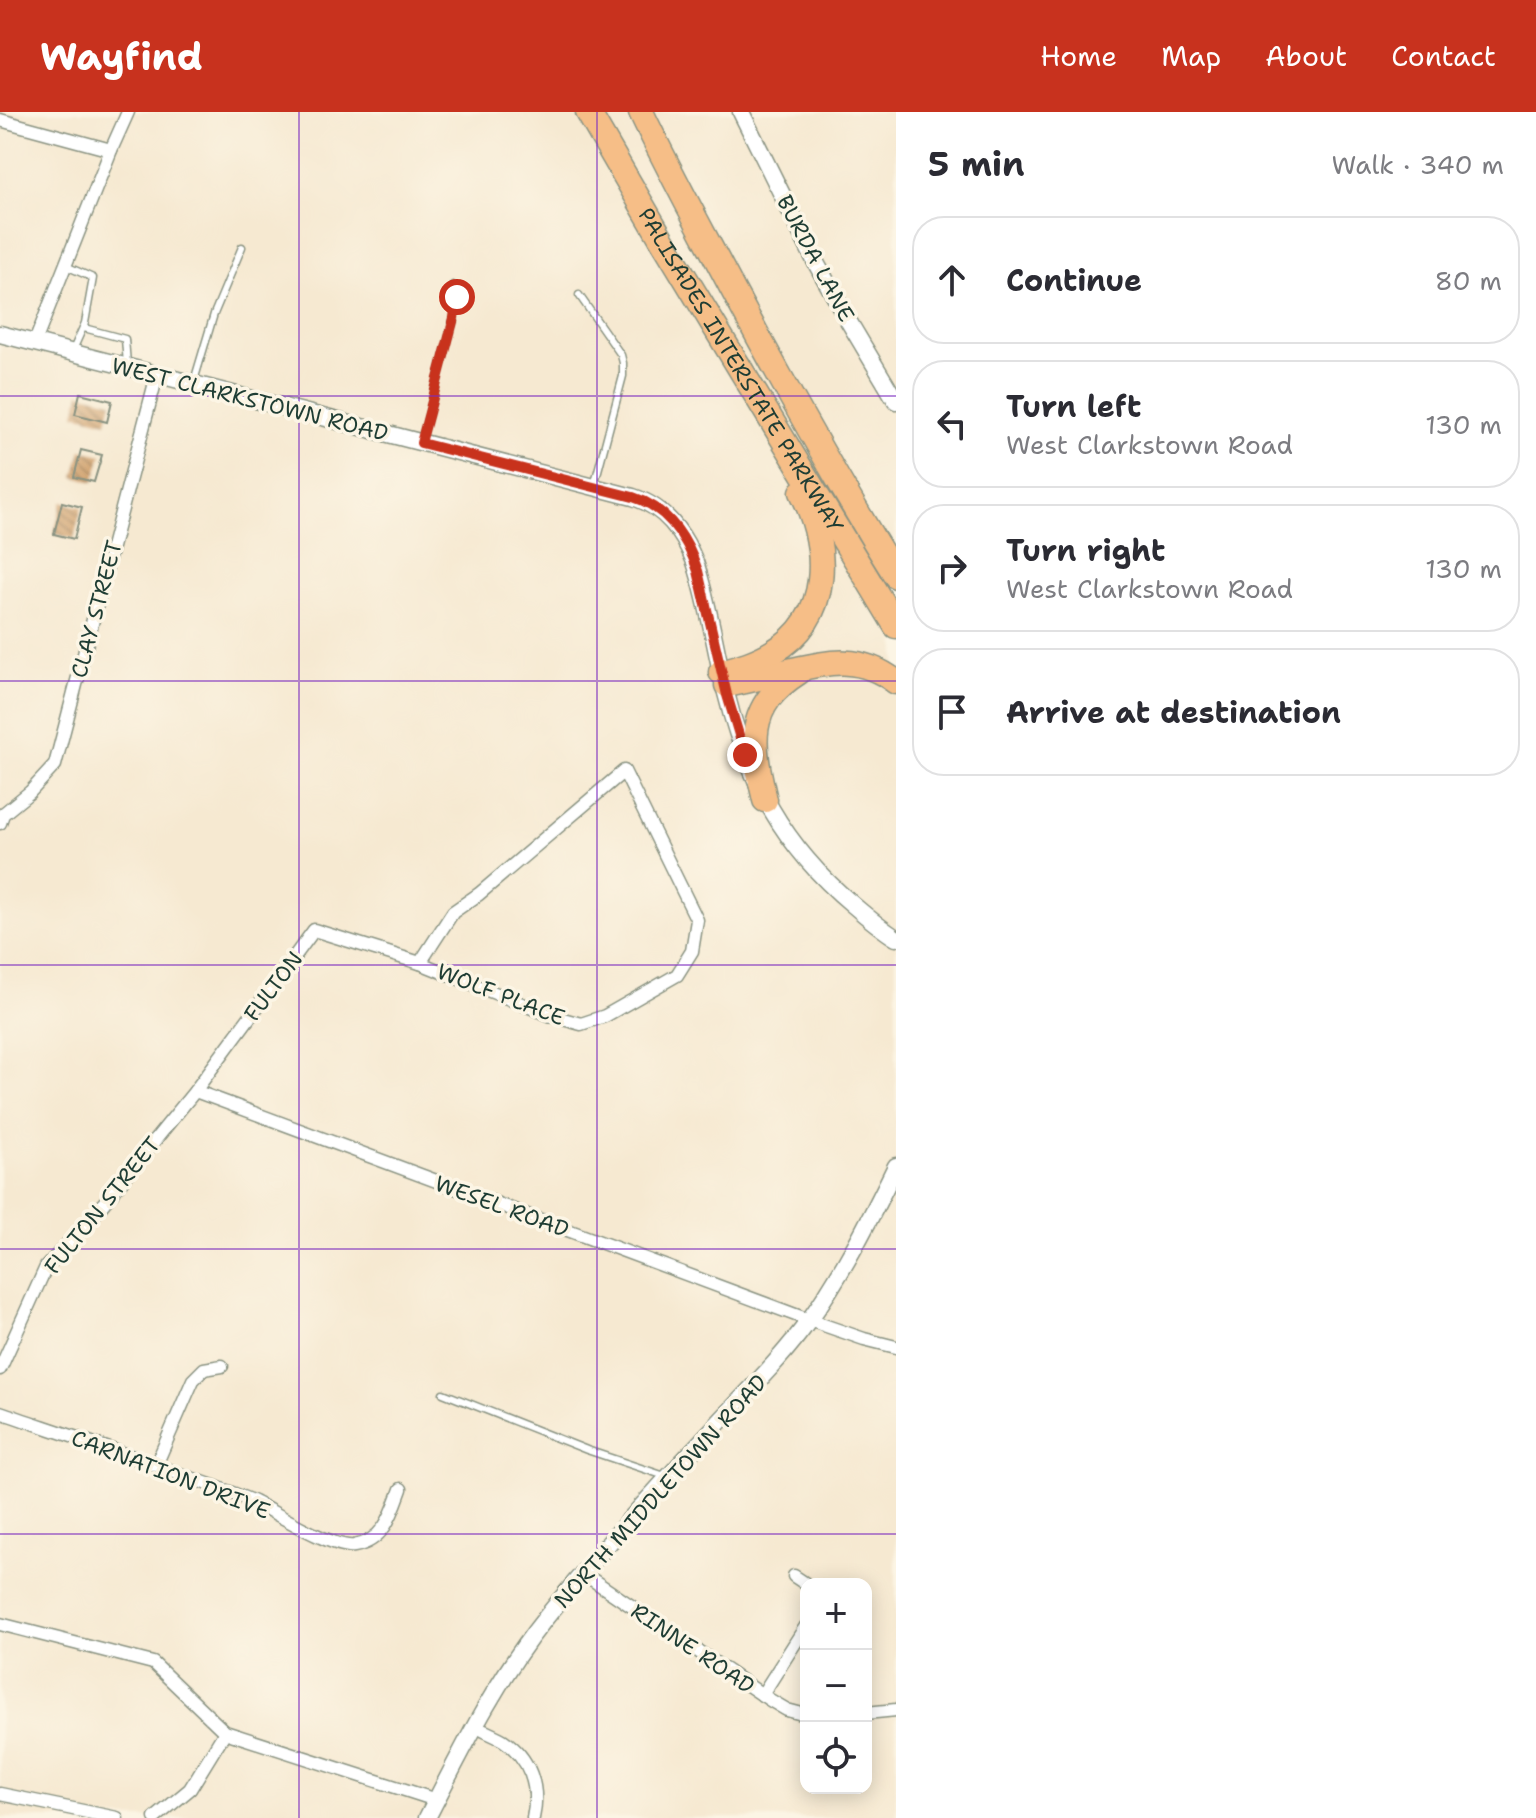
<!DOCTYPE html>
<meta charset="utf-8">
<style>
body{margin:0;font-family:"Shantell Sans",sans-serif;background:#f7f7f7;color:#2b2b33}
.controls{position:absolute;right:24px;bottom:24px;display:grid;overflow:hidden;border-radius:16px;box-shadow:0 4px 20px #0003}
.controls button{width:72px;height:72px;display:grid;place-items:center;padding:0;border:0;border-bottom:2px solid #e1e1e2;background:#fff;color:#2b2b33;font:40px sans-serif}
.stop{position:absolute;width:24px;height:24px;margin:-18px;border:6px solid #c8321e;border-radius:50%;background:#fff}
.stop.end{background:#c8321e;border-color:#fff;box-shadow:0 2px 8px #0008}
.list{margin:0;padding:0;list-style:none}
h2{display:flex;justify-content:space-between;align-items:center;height:104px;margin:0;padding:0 32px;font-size:34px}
h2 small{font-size:26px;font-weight:400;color:#7c7c81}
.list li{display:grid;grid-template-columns:52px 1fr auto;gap:24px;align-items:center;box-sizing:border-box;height:128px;margin:0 16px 16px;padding:0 16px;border:2px solid #e1e1e2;border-radius:32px}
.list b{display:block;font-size:30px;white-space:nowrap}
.list p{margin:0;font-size:26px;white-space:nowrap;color:#7c7c81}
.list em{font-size:26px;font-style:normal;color:#7c7c81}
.icon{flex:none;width:44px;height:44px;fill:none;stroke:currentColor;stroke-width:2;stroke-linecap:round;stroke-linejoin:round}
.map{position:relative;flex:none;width:896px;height:1706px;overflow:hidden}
header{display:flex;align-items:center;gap:48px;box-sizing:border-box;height:112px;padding:0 40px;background:#c8321e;color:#fff}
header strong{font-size:38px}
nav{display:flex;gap:44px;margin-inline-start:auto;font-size:28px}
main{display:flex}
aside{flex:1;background:#fff}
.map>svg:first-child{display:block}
.building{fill:url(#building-back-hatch)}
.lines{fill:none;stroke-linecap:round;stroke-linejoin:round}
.service-casing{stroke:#8a9382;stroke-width:9}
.minor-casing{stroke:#8a9382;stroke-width:15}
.tertiary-casing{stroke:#8a9382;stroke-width:19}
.motorway-casing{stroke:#8a9382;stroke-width:27}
.service{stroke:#fff;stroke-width:6}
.minor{stroke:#fff;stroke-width:12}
.tertiary{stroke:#fff;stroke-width:16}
.motorway{stroke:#f6be87;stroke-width:24}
.route{stroke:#c8321e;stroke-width:10}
.grid{fill:none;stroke:#7b2cbf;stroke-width:2;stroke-opacity:0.55}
.labels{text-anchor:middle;stroke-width:7;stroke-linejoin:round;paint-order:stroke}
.street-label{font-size:22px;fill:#1f3d34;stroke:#fcf5e5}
</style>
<header>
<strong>Wayfind</strong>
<nav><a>Home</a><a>Map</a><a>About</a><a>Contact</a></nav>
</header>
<main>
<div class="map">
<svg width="896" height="1706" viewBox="0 0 896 1706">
<defs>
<pattern id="building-back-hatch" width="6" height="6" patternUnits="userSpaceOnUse" patternTransform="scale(2)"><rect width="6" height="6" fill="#d0a06c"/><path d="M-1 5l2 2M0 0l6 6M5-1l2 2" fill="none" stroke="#a8845a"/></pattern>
</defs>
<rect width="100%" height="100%" fill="#fcf5e5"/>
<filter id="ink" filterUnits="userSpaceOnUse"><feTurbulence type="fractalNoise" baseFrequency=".0125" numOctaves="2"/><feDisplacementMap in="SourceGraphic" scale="16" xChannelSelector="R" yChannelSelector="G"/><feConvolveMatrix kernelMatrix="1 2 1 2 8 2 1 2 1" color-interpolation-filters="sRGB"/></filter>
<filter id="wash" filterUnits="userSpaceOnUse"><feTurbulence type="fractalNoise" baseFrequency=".006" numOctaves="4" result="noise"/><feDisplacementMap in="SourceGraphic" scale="32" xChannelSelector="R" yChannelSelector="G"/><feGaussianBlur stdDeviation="1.8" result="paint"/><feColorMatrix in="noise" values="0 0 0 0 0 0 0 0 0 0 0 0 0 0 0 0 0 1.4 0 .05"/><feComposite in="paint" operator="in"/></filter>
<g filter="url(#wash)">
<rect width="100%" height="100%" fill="#f6e9d1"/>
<g id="blocks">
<g class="building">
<path d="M 80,281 L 112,289 L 107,310 L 75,302 Z"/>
<path d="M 81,338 L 102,343 L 94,370 L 74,365 Z"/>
<path d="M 62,390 L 82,395 L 74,427 L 54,422 Z"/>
</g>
</g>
</g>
<g filter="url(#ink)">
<use href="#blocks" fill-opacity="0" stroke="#8a9382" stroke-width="2"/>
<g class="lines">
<defs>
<g id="service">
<path d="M 66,154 L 93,166 L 85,211 L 73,238"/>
<path d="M 579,183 L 621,243 L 623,251 L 623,264 L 594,374"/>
<path d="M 84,216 L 125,227 L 127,252"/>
<path d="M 194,269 L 214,202 L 242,135"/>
<path d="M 422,327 L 454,206 L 457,185 L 453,173"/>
<path d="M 443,1281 L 587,1338 L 665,1364"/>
</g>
<g id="minor">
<path d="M 0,8 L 111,38"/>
<path d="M 35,230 L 111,38 L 128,0"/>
<path d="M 624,659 L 697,808 L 692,839 L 677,863 L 605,904 L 581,912 L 552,904 L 420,851 L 453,800 L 479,782 Z"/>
<path d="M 0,711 L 3,702 L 30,680 L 55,653 L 157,263"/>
<path d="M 195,979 L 809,1208 L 864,1227 L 896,1235"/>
<path d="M 0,1257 L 46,1155 L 90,1108 L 195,979 L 314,818 L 420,851"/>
<path d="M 0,1300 C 62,1321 124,1341 185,1364 C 208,1372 232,1380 254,1390 C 276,1401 333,1437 354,1434 C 384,1429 392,1402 401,1377"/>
<path d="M 156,1353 L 193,1268 L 204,1257 L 222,1254"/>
<path d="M 584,1462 L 770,1588 L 787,1598 L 806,1603"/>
<path d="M 794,1464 L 806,1472"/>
<path d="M 0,1512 L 153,1551 L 225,1620 L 436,1688"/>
<path d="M 762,1583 L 806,1514"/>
<path d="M 866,1601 L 896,1598"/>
<path d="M 474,1614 C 484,1619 494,1623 503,1628 C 530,1646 540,1675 533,1706"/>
<path d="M 0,1682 L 117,1706"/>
<path d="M 155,1706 L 190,1677 L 225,1620"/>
</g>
<g id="tertiary">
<path d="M 741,0 L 816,151 L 849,210 L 896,289"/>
<path d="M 0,222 L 633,385 C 665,395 683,420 695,450 C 709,492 715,537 726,581 C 747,667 784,735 852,792 C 866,804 880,816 896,826"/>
<path d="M 427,1706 C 462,1638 496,1568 544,1508 C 596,1443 653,1381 709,1321 C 743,1284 781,1248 810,1207 C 844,1159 870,1107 896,1054"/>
</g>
<g id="motorway">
<path id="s1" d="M 588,0 L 661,126 L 896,514"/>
<path d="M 641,0 C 670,61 702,119 733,178 C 785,275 838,371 896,464"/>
<path d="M 721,560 C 739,555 757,550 773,540 C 833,505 829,435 802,380"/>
<path d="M 727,573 C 747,569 768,564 788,559 C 829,550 860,542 896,570"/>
<path d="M 765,688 C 752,632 744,595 799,560"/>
</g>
</defs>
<use href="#service" class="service-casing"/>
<use href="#minor" class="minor-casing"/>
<use href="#tertiary" class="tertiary-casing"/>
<use href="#motorway" class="motorway-casing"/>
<use href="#service" class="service"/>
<use href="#minor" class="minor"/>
<use href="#tertiary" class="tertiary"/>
<use href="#motorway" class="motorway"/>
</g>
</g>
<g class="lines" filter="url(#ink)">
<path class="route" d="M 457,185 L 454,206 L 421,331 L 633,385 C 668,396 687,426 698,459 L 727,583 L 745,643"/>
</g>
<path class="grid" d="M 299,0 L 299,1706M 597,0 L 597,1706M 0,284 L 896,284M 0,569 L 896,569M 0,853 L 896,853M 0,1137 L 896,1137M 0,1422 L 896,1422"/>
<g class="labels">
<g class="street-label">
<text transform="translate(816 146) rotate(62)" y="8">BURDA LANE</text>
<text dy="8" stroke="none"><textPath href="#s1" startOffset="300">PALISADES INTERSTATE PARKWAY</textPath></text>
<text transform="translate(250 287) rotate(14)" y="8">WEST CLARKSTOWN ROAD</text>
<text transform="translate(96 497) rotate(-75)" y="8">CLAY STREET</text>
<text transform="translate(273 874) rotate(-53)" y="8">FULTON</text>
<text transform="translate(501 882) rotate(21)" y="8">WOLF PLACE</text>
<text transform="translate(102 1093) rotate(-51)" y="8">FULTON STREET</text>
<text transform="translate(502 1094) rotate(20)" y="8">WESEL ROAD</text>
<text transform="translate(171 1362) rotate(21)" y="8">CARNATION DRIVE</text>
<text transform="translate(660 1379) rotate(-48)" y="8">NORTH MIDDLETOWN ROAD</text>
<text transform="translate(693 1536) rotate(34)" y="8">RINNE ROAD</text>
</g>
</g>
</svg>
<div class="controls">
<button>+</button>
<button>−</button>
<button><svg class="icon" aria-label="locate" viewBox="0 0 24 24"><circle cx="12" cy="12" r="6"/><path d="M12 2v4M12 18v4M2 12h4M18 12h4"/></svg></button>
</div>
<div class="stop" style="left:457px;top:185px"></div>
<div class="stop end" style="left:745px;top:643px"></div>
</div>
<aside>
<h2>5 min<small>Walk · 340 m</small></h2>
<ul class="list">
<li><svg class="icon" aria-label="ahead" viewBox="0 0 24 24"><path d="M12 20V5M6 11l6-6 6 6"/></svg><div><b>Continue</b></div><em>80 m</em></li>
<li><svg class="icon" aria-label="left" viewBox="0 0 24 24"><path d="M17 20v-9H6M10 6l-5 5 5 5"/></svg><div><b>Turn left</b><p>West Clarkstown Road</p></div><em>130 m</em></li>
<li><svg class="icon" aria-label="right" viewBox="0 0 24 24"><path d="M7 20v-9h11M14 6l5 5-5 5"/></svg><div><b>Turn right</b><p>West Clarkstown Road</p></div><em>130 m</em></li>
<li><svg class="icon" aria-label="arrive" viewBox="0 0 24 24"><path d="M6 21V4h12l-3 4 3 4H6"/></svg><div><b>Arrive at destination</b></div></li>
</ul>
</aside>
</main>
